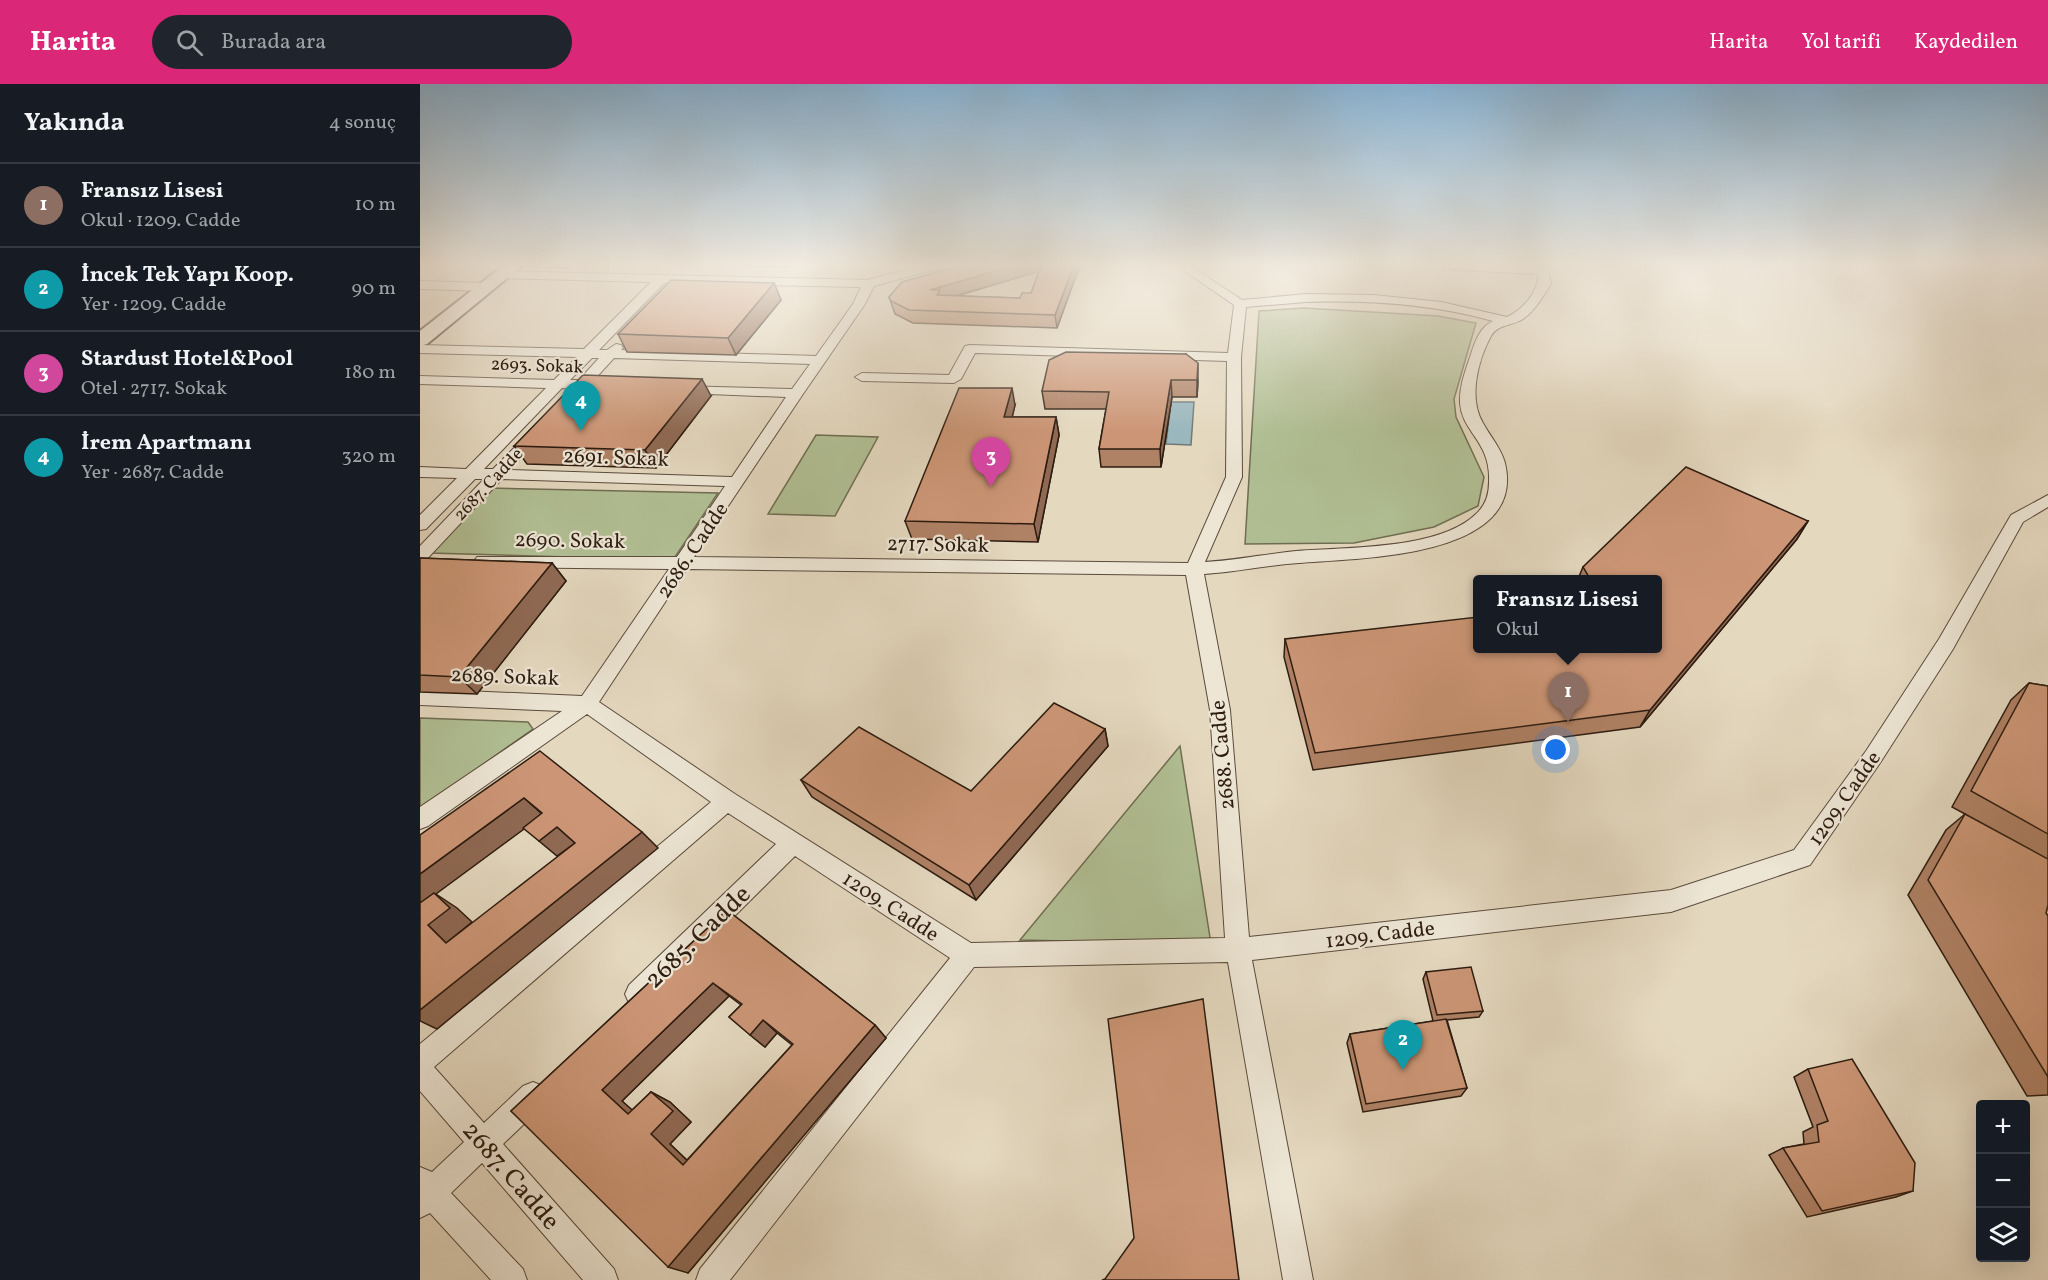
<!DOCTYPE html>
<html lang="tr">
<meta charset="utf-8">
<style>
body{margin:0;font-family:Vollkorn,serif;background:#20242c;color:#f1f3f6}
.controls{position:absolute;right:18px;bottom:18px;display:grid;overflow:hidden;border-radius:6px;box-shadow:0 6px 24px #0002}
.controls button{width:54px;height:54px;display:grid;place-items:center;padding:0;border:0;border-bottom:2px solid #363941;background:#171b24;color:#f1f3f6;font:30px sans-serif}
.you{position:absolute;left:1136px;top:666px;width:21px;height:21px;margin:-15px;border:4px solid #fff;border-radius:50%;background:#1a73e8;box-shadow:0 0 0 9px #1a73e833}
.badge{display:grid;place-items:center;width:39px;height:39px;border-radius:50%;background:#db2777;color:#fff;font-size:20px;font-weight:700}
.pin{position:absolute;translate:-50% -50px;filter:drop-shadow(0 2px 3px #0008)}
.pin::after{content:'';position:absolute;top:32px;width:21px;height:18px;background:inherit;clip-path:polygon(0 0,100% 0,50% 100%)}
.popup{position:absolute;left:1053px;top:491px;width:189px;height:78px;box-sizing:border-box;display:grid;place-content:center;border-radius:6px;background:#171b24;filter:drop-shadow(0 2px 4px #0005);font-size:20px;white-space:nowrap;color:#9ea1a6}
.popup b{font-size:22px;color:#f1f3f6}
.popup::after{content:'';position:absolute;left:50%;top:100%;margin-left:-12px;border:12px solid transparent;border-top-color:#171b24}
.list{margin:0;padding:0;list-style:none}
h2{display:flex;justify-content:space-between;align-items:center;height:78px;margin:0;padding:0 24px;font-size:26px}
h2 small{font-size:20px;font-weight:400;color:#9ea1a6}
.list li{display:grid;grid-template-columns:39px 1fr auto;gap:18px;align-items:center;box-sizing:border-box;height:84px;padding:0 24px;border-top:2px solid #363941}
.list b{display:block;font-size:22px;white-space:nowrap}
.list p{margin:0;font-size:20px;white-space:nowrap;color:#9ea1a6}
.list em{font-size:20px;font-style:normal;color:#9ea1a6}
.icon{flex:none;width:33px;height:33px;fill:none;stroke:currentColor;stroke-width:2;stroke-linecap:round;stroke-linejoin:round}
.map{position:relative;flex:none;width:1628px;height:1196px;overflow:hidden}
header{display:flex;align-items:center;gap:36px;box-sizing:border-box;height:84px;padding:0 30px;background:#db2777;color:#fff}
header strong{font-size:28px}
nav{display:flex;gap:33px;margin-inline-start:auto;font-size:21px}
.search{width:420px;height:54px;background:#20242c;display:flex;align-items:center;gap:15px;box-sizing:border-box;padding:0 21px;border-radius:33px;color:#9ea1a6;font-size:22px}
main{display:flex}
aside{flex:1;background:#171b24}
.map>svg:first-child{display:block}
.green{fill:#b1bf94;stroke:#6f6e52;stroke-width:1.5}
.water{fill:#9ab7bd;stroke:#6e7978;stroke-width:1.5}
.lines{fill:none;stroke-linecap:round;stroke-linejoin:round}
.street-casing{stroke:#5b4b3c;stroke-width:2}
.secondary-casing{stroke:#2d1c10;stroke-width:4}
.street{fill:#ede6d5;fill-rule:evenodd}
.secondary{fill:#ede6d5;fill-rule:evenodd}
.wall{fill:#af8165;stroke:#2d1c10;stroke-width:1.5;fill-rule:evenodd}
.shaded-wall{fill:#8f6953;stroke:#2d1c10;stroke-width:1.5}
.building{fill:#cc9676;stroke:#2d1c10;stroke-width:1.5;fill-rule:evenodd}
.labels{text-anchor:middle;stroke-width:4.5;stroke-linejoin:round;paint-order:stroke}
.far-street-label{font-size:18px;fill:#2d1c10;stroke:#ede6d5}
.street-label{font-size:21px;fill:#2d1c10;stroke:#ede6d5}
.near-street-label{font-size:26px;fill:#2d1c10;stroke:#ede6d5}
</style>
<header>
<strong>Harita</strong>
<div class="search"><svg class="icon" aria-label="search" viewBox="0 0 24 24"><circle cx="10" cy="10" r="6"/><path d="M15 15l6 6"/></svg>Burada ara</div>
<nav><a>Harita</a><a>Yol tarifi</a><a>Kaydedilen</a></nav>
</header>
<main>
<aside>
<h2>Yakında<small>4 sonuç</small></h2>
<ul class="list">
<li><span class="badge" style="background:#8d6e63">1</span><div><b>Fransız Lisesi</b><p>Okul · 1209. Cadde</p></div><em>10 m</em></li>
<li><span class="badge" style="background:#0f9aa8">2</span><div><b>İncek Tek Yapı Koop.</b><p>Yer · 1209. Cadde</p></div><em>90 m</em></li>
<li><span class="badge" style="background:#d1479c">3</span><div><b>Stardust Hotel&amp;Pool</b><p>Otel · 2717. Sokak</p></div><em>180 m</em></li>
<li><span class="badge" style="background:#0f9aa8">4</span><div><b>İrem Apartmanı</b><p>Yer · 2687. Cadde</p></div><em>320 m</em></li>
</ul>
</aside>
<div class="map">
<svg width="1628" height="1196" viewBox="0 0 1628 1196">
<rect width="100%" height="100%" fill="#e4d8bf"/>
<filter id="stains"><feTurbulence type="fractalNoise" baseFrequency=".00333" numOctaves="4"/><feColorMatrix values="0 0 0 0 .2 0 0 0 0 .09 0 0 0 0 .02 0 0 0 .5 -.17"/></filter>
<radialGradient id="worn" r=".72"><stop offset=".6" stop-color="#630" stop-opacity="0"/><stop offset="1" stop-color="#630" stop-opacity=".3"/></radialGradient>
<g class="green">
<path d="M 884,224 L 1018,232 L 1056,239 L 1034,315 L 1036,333 L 1064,393 L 1058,422 L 1014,443 L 934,459 L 825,460 L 839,227 Z"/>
<path d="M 396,351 L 458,353 L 415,432 L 348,430 Z"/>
<path d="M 69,404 L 298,409 L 253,476 L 10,469 Z"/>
<path d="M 0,634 L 108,638 L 113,645 L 0,725 Z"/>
<path d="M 760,662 L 791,860 L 600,856 Z"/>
</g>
<path class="water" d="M 751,318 L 774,318 L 771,361 L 746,360 Z"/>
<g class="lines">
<defs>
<g id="street">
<path d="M 503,181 L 521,181 L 519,184 L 454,202 L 445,220 L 383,310 L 274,473 L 768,479 L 806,393 L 807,277 L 555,269 L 541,295 L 534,299 L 442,297 L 435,293 L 442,289 L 529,291 L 545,262 L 550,261 L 808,269 L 814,221 L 756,181 L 769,181 L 822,216 L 886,210 L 954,211 L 1021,218 L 1087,233 C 1102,226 1119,208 1118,190 L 1039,186 L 1023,184 L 1021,181 L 1100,181 L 1128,185 L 1131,200 C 1123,212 1115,227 1103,235 C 1092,242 1078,240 1071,252 C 1058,276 1048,314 1063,339 C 1070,352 1081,364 1085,379 C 1108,475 937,474 879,479 C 847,481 816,488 784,490 L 810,626 L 829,853 L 1251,806 L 1374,766 L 1446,667 L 1519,555 L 1591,431 L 1628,411 L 1628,423 L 1603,438 L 1533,565 L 1460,679 L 1390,781 L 1251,828 L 832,876 L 893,1196 L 863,1196 L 808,878 L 554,883 L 310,1196 L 276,1196 L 280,1185 L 530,874 L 375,772 L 227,919 L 218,923 L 209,919 L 205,910 L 209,901 L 356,760 L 308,729 L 14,983 L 64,1039 L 103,1002 L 113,998 L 123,1002 L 127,1012 L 123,1022 L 83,1060 L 194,1185 L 198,1196 L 163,1196 L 62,1079 L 31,1109 L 103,1185 L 107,1196 L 71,1196 L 10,1129 L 0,1134 L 0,1083 L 12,1088 L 44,1058 L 0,1007 L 0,960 L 291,718 L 167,630 L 8,742 L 0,745 L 0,723 L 142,627 L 0,621 L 0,605 L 162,612 L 249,485 L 63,483 L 57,481 L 54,477 L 57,473 L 257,473 L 305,402 L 82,395 L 6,476 L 0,478 L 0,462 L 64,395 L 55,395 L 6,445 L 0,446 L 0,431 L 37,394 L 0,393 L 0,383 L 46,385 L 126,304 L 0,300 L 0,292 L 134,296 L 157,273 L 0,269 L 0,261 L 164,265 L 231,198 L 77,194 L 75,191 L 81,187 L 448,196 ZM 244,199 L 441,203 L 433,220 L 396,272 L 201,266 L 203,264 L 201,261 L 196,260 L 187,266 L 179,266 ZM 886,218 C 950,216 1012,220 1073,237 C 1060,243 1055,257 1051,270 C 1046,285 1039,303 1040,319 C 1042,349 1071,357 1069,398 C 1069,410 1066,421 1056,430 C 1019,466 925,463 876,467 C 846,470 816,476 785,478 L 822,393 L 821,273 L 826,223 ZM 172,274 L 179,274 L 159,296 L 150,296 ZM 194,274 L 390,280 L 372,305 L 259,302 L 257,305 L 264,309 L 366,313 L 312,393 L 90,386 L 123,350 L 116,346 L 111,347 L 73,385 L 64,385 L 142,304 L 151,305 L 146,311 L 153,315 L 158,314 L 166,305 L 176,304 L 178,301 L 173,297 ZM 267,485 L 766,491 L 790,626 L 805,854 L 551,859 L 315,710 L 179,618 Z"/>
<path d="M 0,197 L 66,199 L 72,203 L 66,207 L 0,205 Z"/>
</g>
<path id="secondary" d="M 84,181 L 103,181 L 7,260 L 0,262 L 0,247 Z"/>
</defs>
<use href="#street" class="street-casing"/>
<use href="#secondary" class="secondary-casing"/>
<use href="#street" class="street"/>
<use href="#secondary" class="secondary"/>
</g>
<g class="wall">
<path d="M 127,181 L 154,181 L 150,184 L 129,184 Z"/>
<path d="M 286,181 L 378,181 L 376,183 L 286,182 Z"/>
<path d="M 660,181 L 637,244 L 493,239 L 475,230 L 469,213 L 482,198 ZM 619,187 L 611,209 L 600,214 L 537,212 Z"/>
<path d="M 354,199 L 361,216 L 316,271 L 207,268 L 198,250 Z"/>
<path d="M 766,270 L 778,297 L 777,313 L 752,313 L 741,383 L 681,383 L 679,365 L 686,325 L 625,325 L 622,307 Z"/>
<path d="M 291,312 L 236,384 L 107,380 L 94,362 Z"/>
<path d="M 595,321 L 592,333 L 636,333 L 639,351 L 618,458 L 492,455 L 485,437 Z"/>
<path d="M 1388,437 L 1377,455 L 1220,643 L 893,686 L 864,573 L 865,555 L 1238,564 L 1238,495 L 1158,495 L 1163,483 Z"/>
<path d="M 0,474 L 132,479 L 146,497 L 57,610 L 0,608 Z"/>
<path d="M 1609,599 L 1628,602 L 1628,821 L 1626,829 L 1628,832 L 1628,1011 L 1607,1012 L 1488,811 L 1526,746 L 1545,730 L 1532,723 L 1591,616 Z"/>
<path d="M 685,645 L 688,662 L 556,816 L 392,713 L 381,696 L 551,707 Z"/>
<path d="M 307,826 L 455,941 L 466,954 L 268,1189 L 91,1027 ZM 309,912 L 321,921 L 309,933 L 345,963 L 357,949 L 372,961 L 267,1076 L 250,1060 L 271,1038 L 250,1018 L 231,1008 L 212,1026 L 202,1017 Z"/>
<path d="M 1006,888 L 1063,927 L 1059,933 L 1027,936 L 1047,1004 L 1041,1012 L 943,1028 L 927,959 L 930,950 L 1013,937 L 1003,895 Z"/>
<path d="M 1388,985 L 1493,1107 L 1476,1113 L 1387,1133 L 1349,1071 L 1363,1064 L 1384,1060 L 1383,1048 L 1393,1043 L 1374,993 Z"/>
</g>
<g class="shaded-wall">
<path d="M 148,181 L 154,181 L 150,184 Z"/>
<path d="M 596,181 L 626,181 L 627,185 L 522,216 L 510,206 Z"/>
<path d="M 654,181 L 660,181 L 637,244 L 635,231 Z"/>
<path d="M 354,199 L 361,216 L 316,271 L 308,254 Z"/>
<path d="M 778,279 L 778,297 L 777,313 L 777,296 Z"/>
<path d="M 282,295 L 291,312 L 236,384 L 225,366 Z"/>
<path d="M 751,296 L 752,313 L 741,383 L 740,365 Z"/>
<path d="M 592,304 L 595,321 L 588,351 L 584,333 Z"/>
<path d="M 636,333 L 639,351 L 618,458 L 614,440 Z"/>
<path d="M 1388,437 L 1377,455 L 1220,643 L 1230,626 Z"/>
<path d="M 132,479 L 146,497 L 57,610 L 39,593 Z"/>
<path d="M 685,645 L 688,662 L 556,816 L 549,801 Z"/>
<path d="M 104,714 L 123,731 L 16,810 L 37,824 L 52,838 L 26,859 L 8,841 L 0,823 L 0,790 Z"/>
<path d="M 137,743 L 155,759 L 137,772 L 119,757 Z"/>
<path d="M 222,748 L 238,764 L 17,945 L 0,937 L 0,926 Z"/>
<path d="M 293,899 L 309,912 L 202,1017 L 228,1040 L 208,1030 L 182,1006 Z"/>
<path d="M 343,936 L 357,949 L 345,963 L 330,951 Z"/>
<path d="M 455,941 L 466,954 L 268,1189 L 248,1183 Z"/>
<path d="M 231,1008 L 250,1018 L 271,1038 L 250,1060 L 281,1090 L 263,1081 L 231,1050 Z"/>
</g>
<g class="building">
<path d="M 542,181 L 596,181 L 510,206 L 520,206 L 517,211 L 600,214 L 602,209 L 611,209 L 622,181 L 654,181 L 635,231 L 489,226 L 471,217 L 469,213 L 482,198 Z"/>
<path d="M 251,196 L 354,199 L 308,254 L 198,250 Z"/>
<path d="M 646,268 L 766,270 L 778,279 L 777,296 L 751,296 L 740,365 L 679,365 L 689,308 L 622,307 L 629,276 Z"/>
<path d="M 163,291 L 282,295 L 225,366 L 94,362 Z"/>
<path d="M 539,304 L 592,304 L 584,333 L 636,333 L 614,440 L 485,437 Z"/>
<path d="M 1266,383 L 1388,437 L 1230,626 L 895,669 L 865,555 L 1058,533 L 1058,564 L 1238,564 L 1238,495 L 1170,495 L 1163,483 Z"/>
<path d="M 0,474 L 132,479 L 39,593 L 0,591 Z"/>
<path d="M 1609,599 L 1628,602 L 1628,750 L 1551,707 Z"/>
<path d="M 634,619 L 685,645 L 549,801 L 381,696 L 439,643 L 551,707 Z"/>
<path d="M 120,667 L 222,748 L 0,926 L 0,819 L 14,809 L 30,824 L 8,841 L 26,859 L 155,759 L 137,743 L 119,757 L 103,744 L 122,729 L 104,714 L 0,790 L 0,751 Z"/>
<path d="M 1545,730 L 1628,775 L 1628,821 L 1626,829 L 1628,832 L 1628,993 L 1508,796 Z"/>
<path d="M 307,826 L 455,941 L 248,1183 L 91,1027 ZM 293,899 L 322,920 L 309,933 L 330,951 L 343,936 L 373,960 L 263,1081 L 231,1050 L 253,1027 L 231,1008 L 208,1030 L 182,1006 Z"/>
<path d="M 1051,883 L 1063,927 L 1017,931 L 1006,888 Z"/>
<path d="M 783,915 L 819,1196 L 682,1196 L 685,1195 L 714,1154 L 688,935 Z"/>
<path d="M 1026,935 L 1047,1004 L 946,1020 L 930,950 Z"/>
<path d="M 1432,975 L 1495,1079 L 1493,1107 L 1402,1127 L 1363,1064 L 1399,1058 L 1397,1041 L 1408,1037 L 1388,985 Z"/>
</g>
<linearGradient id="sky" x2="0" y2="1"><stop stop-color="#89b5d7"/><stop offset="0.52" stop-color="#f3ede2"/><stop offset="1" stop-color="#f3ede2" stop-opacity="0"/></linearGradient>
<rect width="1628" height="348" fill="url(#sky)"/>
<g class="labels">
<g class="far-street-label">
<text transform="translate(117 281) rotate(2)" y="6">2693. Sokak</text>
<text transform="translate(68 400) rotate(-47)" y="6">2687. Cadde</text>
</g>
<g class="street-label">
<text transform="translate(196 373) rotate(2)" y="7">2691. Sokak</text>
<text transform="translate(150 456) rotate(1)" y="7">2690. Sokak</text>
<text transform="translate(518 460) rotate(1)" y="7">2717. Sokak</text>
<text transform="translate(272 466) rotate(-56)" y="7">2686. Cadde</text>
<text transform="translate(85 592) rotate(2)" y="7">2689. Sokak</text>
<text transform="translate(802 671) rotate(-95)" y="7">2688. Cadde</text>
<text transform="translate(1424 714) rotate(-55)" y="7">1209. Cadde</text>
<text transform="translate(471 822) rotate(33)" y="7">1209. Cadde</text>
<text transform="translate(960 850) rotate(-7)" y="7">1209. Cadde</text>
</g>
<g class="near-street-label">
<text transform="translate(277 852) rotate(-44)" y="9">2685. Cadde</text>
<text transform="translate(92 1091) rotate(49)" y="9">2687. Cadde</text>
</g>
</g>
<rect width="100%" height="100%" filter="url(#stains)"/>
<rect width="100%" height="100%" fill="url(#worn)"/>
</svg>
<div class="controls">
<button>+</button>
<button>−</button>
<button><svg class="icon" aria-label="layers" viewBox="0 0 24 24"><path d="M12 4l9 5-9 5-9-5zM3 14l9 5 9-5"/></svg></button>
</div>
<div class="you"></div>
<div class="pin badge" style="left:1148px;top:638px;background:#8d6e63">1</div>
<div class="popup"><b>Fransız Lisesi</b>Okul</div>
<div class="pin badge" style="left:983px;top:986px;background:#0f9aa8">2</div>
<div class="pin badge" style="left:571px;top:403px;background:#d1479c">3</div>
<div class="pin badge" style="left:161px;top:347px;background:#0f9aa8">4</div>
</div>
</main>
